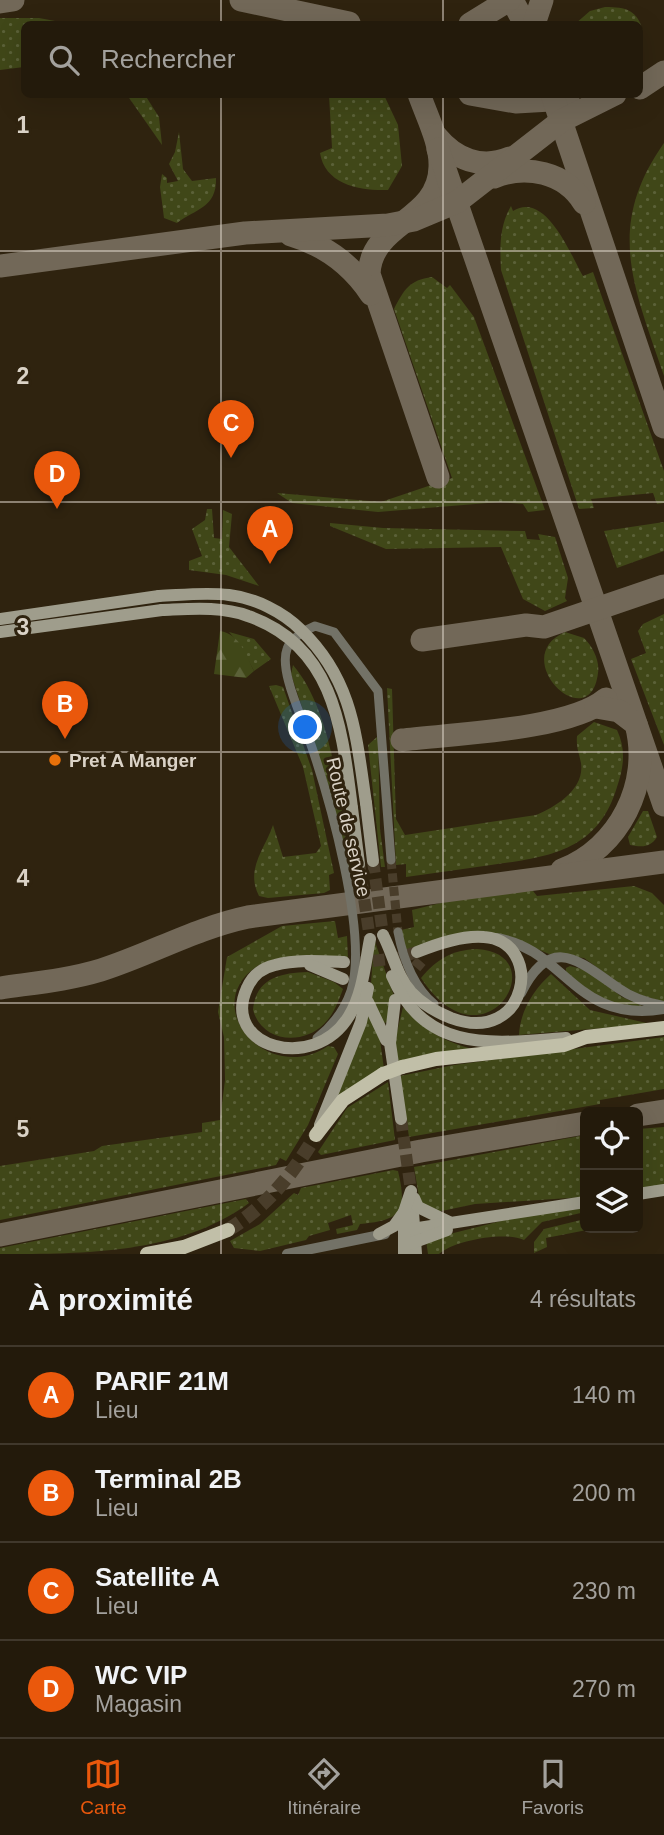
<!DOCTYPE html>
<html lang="fr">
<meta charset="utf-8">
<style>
body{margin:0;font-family:Arial,sans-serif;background:#2b2314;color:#f1f3f6}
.controls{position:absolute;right:21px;bottom:21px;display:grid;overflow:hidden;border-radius:10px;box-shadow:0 7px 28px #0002}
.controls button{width:63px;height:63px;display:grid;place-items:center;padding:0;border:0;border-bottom:2px solid #40382c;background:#231a0b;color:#f1f3f6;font:35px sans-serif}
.you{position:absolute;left:306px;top:728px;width:24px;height:24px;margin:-18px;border:5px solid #fff;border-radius:50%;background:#1a73e8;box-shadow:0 0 0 10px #1a73e833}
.badge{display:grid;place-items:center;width:46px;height:46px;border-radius:50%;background:#ea580c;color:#fff;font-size:23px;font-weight:700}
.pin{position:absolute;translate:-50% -58px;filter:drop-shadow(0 2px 4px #0008)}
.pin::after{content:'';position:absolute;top:37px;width:24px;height:21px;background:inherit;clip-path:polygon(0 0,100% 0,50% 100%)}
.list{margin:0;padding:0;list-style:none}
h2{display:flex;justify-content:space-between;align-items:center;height:91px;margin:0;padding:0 28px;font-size:30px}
h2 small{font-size:23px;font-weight:400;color:#a3a19d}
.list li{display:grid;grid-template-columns:46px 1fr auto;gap:21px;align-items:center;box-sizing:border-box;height:98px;padding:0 28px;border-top:2px solid #40382c}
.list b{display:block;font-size:26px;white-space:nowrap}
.list p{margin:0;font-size:23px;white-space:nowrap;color:#a3a19d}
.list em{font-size:23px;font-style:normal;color:#a3a19d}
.icon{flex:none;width:38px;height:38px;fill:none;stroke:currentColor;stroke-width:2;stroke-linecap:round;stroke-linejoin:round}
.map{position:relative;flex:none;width:664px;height:1254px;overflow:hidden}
.search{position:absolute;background:#231a0b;box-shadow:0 7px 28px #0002;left:21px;right:21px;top:21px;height:77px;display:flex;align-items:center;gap:18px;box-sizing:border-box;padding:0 24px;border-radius:10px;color:#a3a19d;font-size:26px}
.sheet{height:483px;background:#231a0b}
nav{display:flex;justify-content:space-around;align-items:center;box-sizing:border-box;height:98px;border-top:2px solid #40382c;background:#231a0b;font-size:19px;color:#a3a19d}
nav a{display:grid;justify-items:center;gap:4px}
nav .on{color:#ea580c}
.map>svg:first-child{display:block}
.grass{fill:url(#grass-dots)}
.forest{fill:url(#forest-firs)}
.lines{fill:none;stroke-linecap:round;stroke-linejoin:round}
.taxiway{stroke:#726858;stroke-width:23}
.minor-tunnel{stroke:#493d2a;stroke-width:9;stroke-dasharray:9 4.5;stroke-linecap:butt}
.secondary-tunnel{stroke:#493d2a;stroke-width:12;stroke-dasharray:12 6;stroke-linecap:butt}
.primary-tunnel{stroke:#493d2a;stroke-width:14;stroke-dasharray:14 7;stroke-linecap:butt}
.minor{stroke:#737267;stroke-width:9}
.tertiary{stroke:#737267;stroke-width:10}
.secondary{stroke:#9f9d8c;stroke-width:12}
.primary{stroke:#c1bfa8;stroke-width:14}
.secondary-bridge{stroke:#9f9d8c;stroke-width:12}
.primary-bridge{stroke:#c1bfa8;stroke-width:14}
.grid{fill:none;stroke:#dad2c6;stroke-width:2;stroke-opacity:0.55}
.food-dot{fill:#e8710a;stroke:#2f230f;stroke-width:2.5}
.labels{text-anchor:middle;stroke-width:6;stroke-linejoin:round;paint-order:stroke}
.poi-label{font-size:19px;font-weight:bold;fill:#dad2c6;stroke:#2f230f;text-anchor:start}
.street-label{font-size:19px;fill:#dad2c6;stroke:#2f230f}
.grid-label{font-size:23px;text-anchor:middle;font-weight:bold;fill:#dad2c6;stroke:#2f230f;stroke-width:6;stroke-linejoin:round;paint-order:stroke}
</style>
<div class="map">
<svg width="664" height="1254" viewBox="0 0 664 1254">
<defs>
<pattern id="grass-dots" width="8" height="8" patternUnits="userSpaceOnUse" patternTransform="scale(1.75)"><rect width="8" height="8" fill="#404718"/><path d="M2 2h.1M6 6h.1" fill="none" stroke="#5b6138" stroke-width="1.8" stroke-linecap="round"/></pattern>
<pattern id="forest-firs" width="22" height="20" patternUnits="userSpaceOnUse" patternTransform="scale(1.75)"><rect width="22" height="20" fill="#404718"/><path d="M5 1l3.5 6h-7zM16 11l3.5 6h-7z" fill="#5b6138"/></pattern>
</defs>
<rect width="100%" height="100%" fill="#2f230f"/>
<g class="grass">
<path d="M 605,7 C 626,7 638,10 643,32 L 640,44 L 640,24 L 575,24 L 590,11 Z"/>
<path d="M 0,18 L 39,18 L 71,24 L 24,24 L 24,67 L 0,70 Z"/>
<path d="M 127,95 L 145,95 L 159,117 L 162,145 Z"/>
<path d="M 329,95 L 384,95 L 398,125 L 402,166 L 388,190 C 361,191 325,185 320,153 L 332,148 Z"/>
<path d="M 179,132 L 183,169 L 192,181 L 216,178 C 217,208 195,209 177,223 L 164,218 L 160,187 L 162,174 L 167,178 L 167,183 L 178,181 L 169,164 L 175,152 Z"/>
<path d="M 664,143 L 664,376 C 635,289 604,228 664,143 Z"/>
<path d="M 511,206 L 513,211 C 546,190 571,256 583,276 L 593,272 L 664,471 L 664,503 L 657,504 L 653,493 L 591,499 L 594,508 L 579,509 L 501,270 C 500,247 499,227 511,206 Z"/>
<path d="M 432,277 L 447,288 L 450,285 L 474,317 L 545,510 L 528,512 L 523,504 L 500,502 L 378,512 L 292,503 L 277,493 L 381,502 L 452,478 L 394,309 C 404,290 409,280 432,277 Z"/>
<path d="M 207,509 L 212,509 L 214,538 L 222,539 L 223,510 L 232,514 L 229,547 L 259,586 L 226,575 L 189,570 L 189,561 L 202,556 L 192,529 L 205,520 Z"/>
<path d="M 664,522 L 664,551 L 617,568 L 604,531 Z"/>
<path d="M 330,523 L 383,528 L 525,531 L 527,539 L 540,540 L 538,534 L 555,537 L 568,578 L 565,598 L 567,601 L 545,611 L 523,599 L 501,547 L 386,549 L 330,526 Z"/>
<path d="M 664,614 L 664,745 L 631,659 L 646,653 L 638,631 L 643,624 Z"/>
<path d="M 229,632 L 254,639 L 271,659 L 254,671 L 241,646 Z"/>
<path d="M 565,632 L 584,638 C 593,647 600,661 598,673 C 590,739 506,658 565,632 Z"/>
<path d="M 293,665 C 334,713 341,809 350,871 L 347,871 L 332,797 L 291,674 Z"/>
<path d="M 276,685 L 283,687 L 312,770 L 334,873 L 329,875 L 330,890 L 324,893 L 268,898 L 259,896 C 245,869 265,849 273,825 L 283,857 L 316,853 L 321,846 L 303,767 L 269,686 Z"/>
<path d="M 387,688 L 392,689 L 396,819 L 405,835 L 536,815 C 556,807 585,789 581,763 C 579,753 576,747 577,736 L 594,722 L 617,730 C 626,749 624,767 617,787 C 598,851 549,857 491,865 C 463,869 435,873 406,877 L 406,864 L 396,865 Z"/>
<path d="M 378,736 L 380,829 L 385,867 L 381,867 L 368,745 Z"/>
<path d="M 643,811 L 648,811 L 657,837 C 650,848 642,847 630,845 L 628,837 Z"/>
<path d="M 526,882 L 537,896 L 634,886 L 652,893 L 664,905 L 664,1002 L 631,992 L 584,958 L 549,954 L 506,936 L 488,932 L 451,936 L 406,950 L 401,930 L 414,927 L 412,910 Z"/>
<path d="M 335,921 L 338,938 L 347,936 L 348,959 L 259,965 C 196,1004 267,1087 328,1046 L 334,1047 L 338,1054 L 308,1125 L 286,1161 L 280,1158 L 276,1165 L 0,1220 L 0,1166 L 94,1151 L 102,1146 L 202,1132 L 202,1123 L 220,1120 L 225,1080 L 224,1037 L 218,1012 L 227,957 L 282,926 Z"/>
<path d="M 374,939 L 394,996 L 388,1022 L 384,1023 L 370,999 Z"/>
<path d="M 477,949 C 557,954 484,1074 421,978 C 437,959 452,950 477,949 Z"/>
<path d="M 570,966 L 586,970 L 622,997 L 647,1008 L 603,1001 L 566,973 L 566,968 Z"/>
<path d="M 308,972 L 334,982 L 343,989 C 338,1002 334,1014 324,1024 C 302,1046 262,1042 253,1010 C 256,978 280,973 308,972 Z"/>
<path d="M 551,974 L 590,1010 L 651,1024 L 519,1035 C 520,1012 533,990 551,974 Z"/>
<path d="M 403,1007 C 423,1030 443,1041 472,1049 L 398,1064 L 395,1040 Z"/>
<path d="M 367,1012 L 379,1033 L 384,1069 L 333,1105 Z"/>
<path d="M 664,1037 L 664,1089 L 600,1100 L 600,1104 L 409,1137 L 400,1076 L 454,1065 Z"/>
<path d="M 388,1082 L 395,1140 L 321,1155 L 318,1152 L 347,1108 Z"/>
<path d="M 664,1127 L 664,1185 L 638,1189 L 638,1129 Z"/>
<path d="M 585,1135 L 585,1197 L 475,1204 L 437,1212 L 420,1203 L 414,1167 Z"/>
<path d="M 393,1170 L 398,1171 C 408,1213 400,1220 360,1224 L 357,1230 L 337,1234 L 336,1229 L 353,1225 L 351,1215 L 328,1223 L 330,1230 L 309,1236 L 306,1240 L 260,1251 L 234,1248 L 230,1241 L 260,1224 L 294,1193 L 298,1195 L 301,1188 Z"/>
<path d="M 246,1199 L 249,1203 C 180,1254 84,1254 0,1254 L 0,1248 Z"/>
<path d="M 585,1208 L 585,1212 L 542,1222 L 524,1240 C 506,1231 454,1240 439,1254 L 428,1254 L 426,1240 L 513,1218 Z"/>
<path d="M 585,1219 L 585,1228 L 597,1228 L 546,1238 L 547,1247 L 534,1253 L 534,1242 L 544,1229 Z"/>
</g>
<path class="forest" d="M 220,631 C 240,634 246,655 254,671 L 246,678 L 214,674 Z"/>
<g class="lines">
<g class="taxiway">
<path d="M 241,0 L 349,23"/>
<path d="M 512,0 L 525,24"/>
<path d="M 0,2 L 13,0"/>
<path d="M 470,24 L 509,0"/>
<path d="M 534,24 L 542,0"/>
<path d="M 640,88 L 664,72"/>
<path d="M 419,94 C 427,117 441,143 440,167 C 439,221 371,222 369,274 L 438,477"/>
<path d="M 470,94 L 516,102 L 568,99"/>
<path d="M 552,94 L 664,427"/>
<path d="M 436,136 C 455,159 481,170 510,158"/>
<path d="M 438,149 L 664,805"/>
<path d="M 494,177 C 526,164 565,172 584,203"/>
<path d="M 291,235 C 325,245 351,264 371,294"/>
<path d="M 0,266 L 245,233 L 388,225 L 414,220 L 457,202 L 561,121 L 615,94"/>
<path d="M 422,640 L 526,625 L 544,627 L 664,586"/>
<path d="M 402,740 C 452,734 570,730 606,699"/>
<path d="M 562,870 C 619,848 652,784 636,724 L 619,711 L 596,707"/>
<path d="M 0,988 C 34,983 68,980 101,970 C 151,954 196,928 248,917 L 664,862"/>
<path d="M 638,1115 L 664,1111"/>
<path d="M 0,1235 L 421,1151 L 585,1123"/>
</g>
<path class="minor-tunnel" d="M 391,860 L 398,932"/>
<g class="secondary-tunnel">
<path d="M 373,861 L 383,935"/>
<path d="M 359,864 L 370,939"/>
<path d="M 355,963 L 398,958 L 417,952"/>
<path d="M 404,981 L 421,961"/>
<path d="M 401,1119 L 411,1191"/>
</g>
<path class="primary-tunnel" d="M 228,1230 C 268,1205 292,1175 316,1135"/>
<g class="minor">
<path d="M 398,932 C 403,958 413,986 434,1004"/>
<path d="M 317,1038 C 332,1026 345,1009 351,991 C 369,934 328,793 308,736 C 301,715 279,670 287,649 C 290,639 305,630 315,626 L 334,632 L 378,691 L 391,860"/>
</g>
<g class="tertiary">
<path d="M 496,938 C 566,949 574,1024 664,1009"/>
<path d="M 521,993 C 551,933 579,961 618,988 C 632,998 647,1003 664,1006"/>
<path d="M 287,1254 L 385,1234"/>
</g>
<g class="secondary">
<path d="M 0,619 L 159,596"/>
<path d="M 0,632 L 162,610"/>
<path d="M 366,803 L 373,861"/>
<path d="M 352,808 L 359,864"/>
<path d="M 383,935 C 393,954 397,976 411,992 C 422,1004 436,1012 451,1018 C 529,1047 545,941 484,937 C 462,935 437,944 417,952"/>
<path d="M 344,962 C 323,961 296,959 275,965 C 262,968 252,976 247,988 C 220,1047 314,1074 349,1016 C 363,993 365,964 370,939"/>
<path d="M 310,965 L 343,979"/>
<path d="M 392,976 C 426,1055 495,1043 566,1038"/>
<path d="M 395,1000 L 390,1043 L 401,1119"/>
<path d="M 368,1002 L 386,1040"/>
<path d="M 320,1125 L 361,1022 L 368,988"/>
<path d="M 638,1194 L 664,1190"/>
<path d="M 412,1198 L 416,1254"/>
<path d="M 414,1198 L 418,1207 L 449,1222"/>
<path d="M 412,1229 L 585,1202"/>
<path d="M 379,1234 L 394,1226 L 404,1212"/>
<path d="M 409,1244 L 447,1230"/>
<path d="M 404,1254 L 404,1212 L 411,1191"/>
</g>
<g class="primary">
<path d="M 402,1067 L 436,1059 L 564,1045 L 586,1037 L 664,1028"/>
<path d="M 316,1135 L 343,1100 L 383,1074"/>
<path d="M 147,1254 L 184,1247 L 228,1230"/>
</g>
<g class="secondary-bridge">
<path d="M 159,596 C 182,595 206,592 229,595 C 255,598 283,612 301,630 C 353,680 356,735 366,803"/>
<path d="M 162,610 C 190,609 221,606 248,616 C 335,646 342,730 352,808"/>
</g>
<path class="primary-bridge" d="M 383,1074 L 402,1067"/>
</g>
<path class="grid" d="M 221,0 L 221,24M 443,0 L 443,24M 221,94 L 221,1254M 443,94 L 443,1254M 0,251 L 664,251M 0,502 L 664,502M 0,752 L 664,752M 0,1003 L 664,1003"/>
<circle class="food-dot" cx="55" cy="760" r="7"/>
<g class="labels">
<g class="poi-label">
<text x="69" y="767">Pret A Manger</text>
</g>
<g class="street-label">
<text transform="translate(349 827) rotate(77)" y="7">Route de service</text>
</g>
</g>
<g class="grid-label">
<text x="23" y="133">1</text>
<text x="23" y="384">2</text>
<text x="23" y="635">3</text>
<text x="23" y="886">4</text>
<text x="23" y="1137">5</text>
</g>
</svg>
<div class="controls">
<button><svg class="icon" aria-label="locate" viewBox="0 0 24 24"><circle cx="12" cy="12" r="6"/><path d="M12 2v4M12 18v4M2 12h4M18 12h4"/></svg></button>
<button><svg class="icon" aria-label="layers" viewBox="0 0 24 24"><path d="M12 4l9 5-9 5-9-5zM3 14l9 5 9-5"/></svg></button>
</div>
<div class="you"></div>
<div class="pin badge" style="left:270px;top:564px">A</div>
<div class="pin badge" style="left:65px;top:739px">B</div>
<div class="pin badge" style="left:231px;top:458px">C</div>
<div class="pin badge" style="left:57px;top:509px">D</div>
<div class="search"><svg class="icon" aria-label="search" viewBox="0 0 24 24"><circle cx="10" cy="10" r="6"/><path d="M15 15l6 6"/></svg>Rechercher</div>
</div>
<section class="sheet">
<h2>À proximité<small>4 résultats</small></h2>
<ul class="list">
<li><span class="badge">A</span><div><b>PARIF 21M</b><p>Lieu</p></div><em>140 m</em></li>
<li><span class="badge">B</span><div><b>Terminal 2B</b><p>Lieu</p></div><em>200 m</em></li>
<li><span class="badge">C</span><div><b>Satellite A</b><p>Lieu</p></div><em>230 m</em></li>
<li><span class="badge">D</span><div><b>WC VIP</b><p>Magasin</p></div><em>270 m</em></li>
</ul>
</section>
<nav>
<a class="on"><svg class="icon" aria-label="map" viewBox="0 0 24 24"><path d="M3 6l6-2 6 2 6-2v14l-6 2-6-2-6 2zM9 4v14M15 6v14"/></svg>Carte</a>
<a><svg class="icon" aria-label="directions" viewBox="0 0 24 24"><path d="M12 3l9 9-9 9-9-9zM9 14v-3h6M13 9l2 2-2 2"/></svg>Itinéraire</a>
<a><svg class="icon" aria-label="saved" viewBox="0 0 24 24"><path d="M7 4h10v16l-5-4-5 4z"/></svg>Favoris</a>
</nav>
